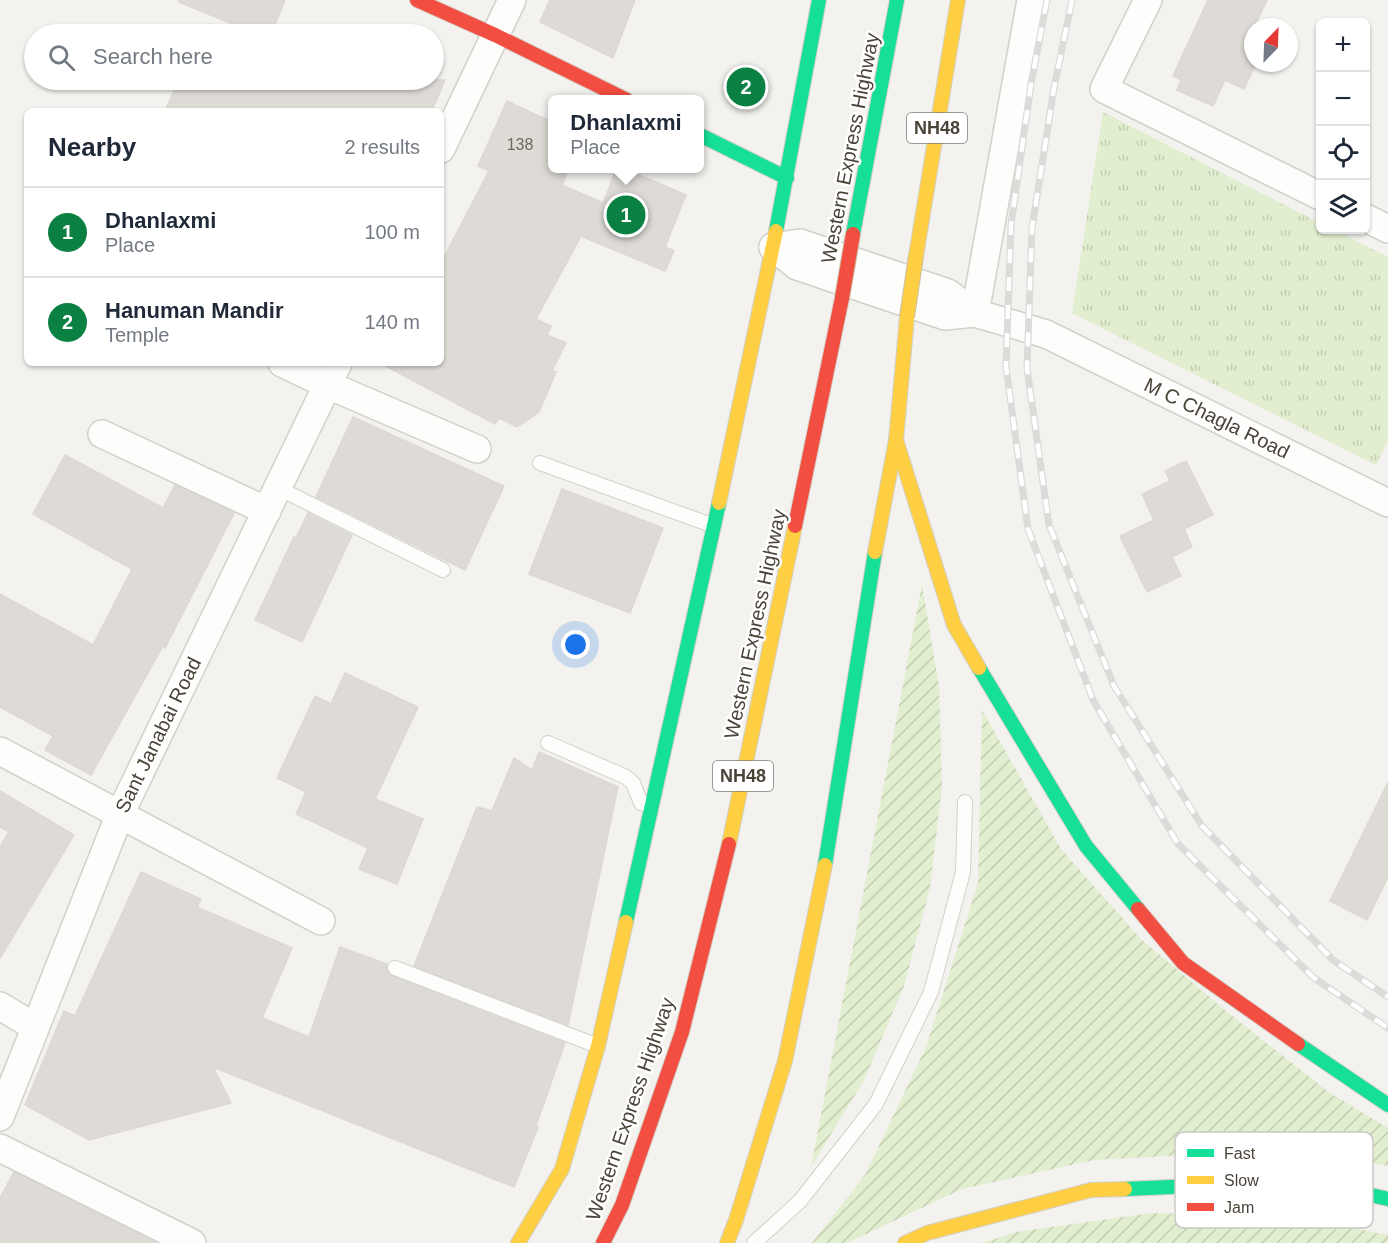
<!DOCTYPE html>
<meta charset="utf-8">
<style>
body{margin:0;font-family:Helvetica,sans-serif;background:#f2f2f3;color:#1f2937}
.controls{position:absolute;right:18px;top:18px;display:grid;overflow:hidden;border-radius:9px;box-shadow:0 2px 4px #0004}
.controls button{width:54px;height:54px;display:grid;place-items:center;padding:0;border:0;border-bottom:2px solid #e0e1e3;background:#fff;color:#1f2937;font:30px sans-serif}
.compass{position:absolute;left:1244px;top:18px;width:54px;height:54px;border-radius:50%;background:#fff;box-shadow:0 2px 4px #0004;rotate:23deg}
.you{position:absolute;left:576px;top:645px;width:21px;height:21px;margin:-15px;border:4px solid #fff;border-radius:50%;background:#1a73e8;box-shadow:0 0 0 9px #1a73e833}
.badge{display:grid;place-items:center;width:39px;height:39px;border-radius:50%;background:#0b8043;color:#fff;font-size:20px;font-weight:700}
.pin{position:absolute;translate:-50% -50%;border:3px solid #fff;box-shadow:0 2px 6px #0006}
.popup{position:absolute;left:548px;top:95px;width:156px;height:78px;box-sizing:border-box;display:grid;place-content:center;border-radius:9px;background:#fff;filter:drop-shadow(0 2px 4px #0005);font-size:20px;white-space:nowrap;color:#747a83}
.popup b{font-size:22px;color:#1f2937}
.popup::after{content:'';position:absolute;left:50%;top:100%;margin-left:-12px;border:12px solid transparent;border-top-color:#fff}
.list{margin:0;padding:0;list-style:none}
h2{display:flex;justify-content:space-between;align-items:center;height:78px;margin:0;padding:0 24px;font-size:26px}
h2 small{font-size:20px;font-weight:400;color:#747a83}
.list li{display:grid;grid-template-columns:39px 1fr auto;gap:18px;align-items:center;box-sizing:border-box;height:90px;padding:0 24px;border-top:2px solid #e0e1e3}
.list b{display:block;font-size:22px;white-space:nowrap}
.list p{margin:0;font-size:20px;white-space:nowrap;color:#747a83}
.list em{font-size:20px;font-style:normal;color:#747a83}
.icon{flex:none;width:33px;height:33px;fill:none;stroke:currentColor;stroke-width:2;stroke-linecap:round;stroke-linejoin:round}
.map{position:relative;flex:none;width:1388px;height:1243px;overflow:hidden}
.search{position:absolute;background:#fff;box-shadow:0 2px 4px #0004;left:24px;top:24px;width:420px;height:66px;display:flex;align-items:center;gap:15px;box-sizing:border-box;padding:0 21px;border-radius:33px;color:#747a83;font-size:22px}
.panel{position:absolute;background:#fff;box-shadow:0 2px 4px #0004;left:24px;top:108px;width:420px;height:258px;border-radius:9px}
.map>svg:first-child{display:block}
.grass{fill:url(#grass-tufts)}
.garden{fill:url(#garden-furrows)}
.building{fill:#dedbd6;stroke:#dcd9d4;stroke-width:1.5}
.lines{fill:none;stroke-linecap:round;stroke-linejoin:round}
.lane-casing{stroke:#d2d0cb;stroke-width:16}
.street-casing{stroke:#d2d0cb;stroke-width:30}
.fast-casing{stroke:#d3cfc5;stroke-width:16}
.slow-casing{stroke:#d3cfc5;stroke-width:16}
.jam-casing{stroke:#d3cfc5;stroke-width:16}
.lane{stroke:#fdfdfc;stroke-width:14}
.street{stroke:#fdfdfc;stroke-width:27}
.fast{stroke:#16e098;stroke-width:14}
.slow{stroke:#ffcf43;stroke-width:14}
.jam{stroke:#f24e42;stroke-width:14}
.rail-casing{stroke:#dbdbda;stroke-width:7}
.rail{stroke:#fff;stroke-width:4.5;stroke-dasharray:14;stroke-linecap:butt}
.slow-bridge-casing{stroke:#ccbfa9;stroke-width:16;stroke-linecap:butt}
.jam-bridge-casing{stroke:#ccbfa9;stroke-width:16;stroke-linecap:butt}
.slow-bridge{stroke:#ffcf43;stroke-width:14}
.jam-bridge{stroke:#f24e42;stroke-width:14}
.labels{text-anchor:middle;stroke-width:5;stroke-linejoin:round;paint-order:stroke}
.number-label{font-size:16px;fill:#706a61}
.shield{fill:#fff;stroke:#817c74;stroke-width:1.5}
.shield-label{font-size:18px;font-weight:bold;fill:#4b4439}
.street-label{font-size:20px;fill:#4b4439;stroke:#fff}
.key{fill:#fff;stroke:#c9c7c4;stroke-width:1.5}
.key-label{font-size:16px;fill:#4b4439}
</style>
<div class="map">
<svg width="1388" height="1243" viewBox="0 0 1388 1243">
<defs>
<pattern id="grass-tufts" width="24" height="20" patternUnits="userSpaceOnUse" patternTransform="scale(1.5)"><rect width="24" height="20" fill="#e1eecf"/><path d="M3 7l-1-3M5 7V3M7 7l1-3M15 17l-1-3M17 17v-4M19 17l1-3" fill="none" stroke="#c3cdb2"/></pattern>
<pattern id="garden-furrows" width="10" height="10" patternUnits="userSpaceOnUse" patternTransform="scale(1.5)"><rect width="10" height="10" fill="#e1eecf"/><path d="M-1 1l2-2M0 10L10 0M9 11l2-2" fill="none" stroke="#c3cdb2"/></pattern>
</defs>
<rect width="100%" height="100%" fill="#f4f2ee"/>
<path class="grass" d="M 1103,112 L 1320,223 L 1320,230 L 1334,230 L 1388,257 L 1388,440 L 1376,465 L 1072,313 Z"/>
<g class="garden">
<path d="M 922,585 L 939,686 L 942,787 L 930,888 L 904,986 L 864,1080 L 811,1167 Z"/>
<path d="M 982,710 L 1061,849 L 1141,939 L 1226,1011 L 1330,1093 L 1388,1128 L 1388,1166 L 1293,1149 L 1094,1160 L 962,1189 L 847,1243 L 812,1243 L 865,1175 L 926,1047 L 978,883 Z"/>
<path d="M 1151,1213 L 1289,1216 L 1388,1235 L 1388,1243 L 982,1243 L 1016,1232 Z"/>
</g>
<g class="building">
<path d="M 179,0 L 285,0 L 271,34 L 257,34 L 179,2 Z"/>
<path d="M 550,0 L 635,0 L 613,58 L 540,22 Z"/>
<path d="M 1208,0 L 1267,0 L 1255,25 L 1260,27 L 1253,27 L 1253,63 L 1256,63 L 1244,89 L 1225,80 L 1213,106 L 1177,90 L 1181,80 L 1173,76 Z"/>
<path d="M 179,80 L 445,80 L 432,111 L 165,111 Z"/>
<path d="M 507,101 L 552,122 L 552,168 L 569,168 L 562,185 L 603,203 L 617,168 L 623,168 L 686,195 L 665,247 L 674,251 L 665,271 L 581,236 L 536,319 L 551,326 L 547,335 L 566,343 L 552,371 L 556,372 L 539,412 L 517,427 L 499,418 L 495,424 L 380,363 L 441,363 L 441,263 L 489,171 L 478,166 Z"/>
<path d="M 353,417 L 504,486 L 465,570 L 316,497 Z"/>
<path d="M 65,455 L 163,508 L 175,485 L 234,513 L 165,648 L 163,646 L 91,775 L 45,750 L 53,736 L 0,707 L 0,594 L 93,645 L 132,569 L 33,514 Z"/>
<path d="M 1186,461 L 1213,515 L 1184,529 L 1192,547 L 1172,557 L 1181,576 L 1147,592 L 1120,536 L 1154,520 L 1142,494 L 1170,481 L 1165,471 Z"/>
<path d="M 562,489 L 663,528 L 630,613 L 529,574 Z"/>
<path d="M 308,513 L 352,535 L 302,642 L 255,620 L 294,537 L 296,538 Z"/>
<path d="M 345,673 L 418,707 L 375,799 L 423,819 L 397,884 L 359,869 L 368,848 L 296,814 L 306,792 L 277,778 L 315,696 L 331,704 Z"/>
<path d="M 539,752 L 618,787 L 568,1025 L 414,966 L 477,807 L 492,811 L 514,758 L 532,770 Z"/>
<path d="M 1388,782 L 1388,877 L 1367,920 L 1330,901 Z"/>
<path d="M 0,791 L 74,835 L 0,958 L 0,847 L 9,832 L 0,827 Z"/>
<path d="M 141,872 L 201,899 L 197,907 L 292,948 L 262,1018 L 309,1037 L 340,947 L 387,964 L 386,970 L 392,976 L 565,1043 L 536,1126 L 538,1127 L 514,1187 L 213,1067 L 231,1103 L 89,1140 L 25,1105 L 64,1011 L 75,1016 Z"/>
<path d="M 14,1172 L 156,1243 L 0,1243 L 0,1198 Z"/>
</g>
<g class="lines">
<defs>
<g id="lane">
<path d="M 540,463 L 714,526"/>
<path d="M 278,488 L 443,570"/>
<path d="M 548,743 L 626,777 L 633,783 L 641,803 L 651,806"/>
<path d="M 395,968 L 598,1046"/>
<path d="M 754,1243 L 800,1201 L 876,1104 L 931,992 L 963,872 L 965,802"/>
</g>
<g id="street">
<path d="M 1148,0 L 1104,89 L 1320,196"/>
<path d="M 441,149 L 512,0"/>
<path d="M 1366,218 L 1388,229"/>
<path d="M 773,247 L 800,243 L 948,293 L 975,313 L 1046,334 L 1388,503"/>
<path d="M 773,247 L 797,266 L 945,316 L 975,313"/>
<path d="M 975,313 L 1031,0"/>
<path d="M 282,363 L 328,385 L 477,449"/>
<path d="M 102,434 L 267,511"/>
<path d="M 0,751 L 321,921"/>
<path d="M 0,1006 L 35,1027"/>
<path d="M 0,1117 L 120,814 L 338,363"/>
<path d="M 0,1148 L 192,1243"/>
</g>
<g id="fast">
<path d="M 700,135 L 787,178"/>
<path d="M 776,231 L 819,0"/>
<path d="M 853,234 L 897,0"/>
<path d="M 979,668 L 1086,846 L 1138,909"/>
<path d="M 825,865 L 875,552"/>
<path d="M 626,922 L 719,503"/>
<path d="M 1298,1044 L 1388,1105"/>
<path d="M 1125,1189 L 1309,1181 L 1388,1199"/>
</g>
<g id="slow">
<path d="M 916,256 L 958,0"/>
<path d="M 896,440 L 954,625 L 979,668"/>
<path d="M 719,503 L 776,231"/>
<path d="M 875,552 L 896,440 L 907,317"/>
<path d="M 729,844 L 795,526"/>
<path d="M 518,1243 L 562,1169 L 598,1046 L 626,922"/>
<path d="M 727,1243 L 736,1220 L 785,1061 L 825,865"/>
<path d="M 905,1243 L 927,1233 L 1091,1190 L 1125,1189"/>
</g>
<g id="jam">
<path d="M 417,0 L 495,35 L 627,100"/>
<path d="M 795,526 L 842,298"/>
<path d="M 1138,909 L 1183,963 L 1298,1044"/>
<path d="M 603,1243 L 622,1205 L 682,1032 L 729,844"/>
</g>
</defs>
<use href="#lane" class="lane-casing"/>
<use href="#street" class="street-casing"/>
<use href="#fast" class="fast-casing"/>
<use href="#slow" class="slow-casing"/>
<use href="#jam" class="jam-casing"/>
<use href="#lane" class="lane"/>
<use href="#street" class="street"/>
<use href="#fast" class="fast"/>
<use href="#slow" class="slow"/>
<use href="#jam" class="jam"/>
<defs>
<g id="rail">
<path d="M 1047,0 L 1031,84 L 1011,225 L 1006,367 L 1028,529 L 1093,700 L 1178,844 L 1314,978 L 1388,1028"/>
<path d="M 1072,0 L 1054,88 L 1032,228 L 1027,368 L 1049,525 L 1114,686 L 1202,826 L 1333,960 L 1388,997"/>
</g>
</defs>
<use href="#rail" class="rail-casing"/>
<use href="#rail" class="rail"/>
<defs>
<path id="slow-bridge" d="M 907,317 L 916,256"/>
<path id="jam-bridge" d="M 842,298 L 853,234"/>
</defs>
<use href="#slow-bridge" class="slow-bridge-casing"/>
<use href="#jam-bridge" class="jam-bridge-casing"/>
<use href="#slow-bridge" class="slow-bridge"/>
<use href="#jam-bridge" class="jam-bridge"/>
</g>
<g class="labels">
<g class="number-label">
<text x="520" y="150">138</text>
</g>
<g class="shield">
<rect x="907" y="113" width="60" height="30" rx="4.5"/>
<rect x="713" y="761" width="60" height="30" rx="4.5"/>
</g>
<g class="shield-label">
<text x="937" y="134">NH48</text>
<text x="743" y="782">NH48</text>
</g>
<g class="street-label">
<text transform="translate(850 148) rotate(-79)" y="7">Western Express Highway</text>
<text transform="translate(1217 418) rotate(26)" y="7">M C Chagla Road</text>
<text transform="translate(755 624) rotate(-78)" y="7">Western Express Highway</text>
<text transform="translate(158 735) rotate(-64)" y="7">Sant Janabai Road</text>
<text transform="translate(630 1109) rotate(-71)" y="7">Western Express Highway</text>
</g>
</g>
<rect x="1175" y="1132" width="198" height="96" rx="9" class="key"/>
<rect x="1187" y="1149" width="27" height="8" fill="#16e098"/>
<rect x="1187" y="1176" width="27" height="8" fill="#ffcf43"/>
<rect x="1187" y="1203" width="27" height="8" fill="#f24e42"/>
<g class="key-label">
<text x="1224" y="1159">Fast</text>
<text x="1224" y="1186">Slow</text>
<text x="1224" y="1213">Jam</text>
</g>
</svg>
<div class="controls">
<button>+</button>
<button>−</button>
<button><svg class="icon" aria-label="locate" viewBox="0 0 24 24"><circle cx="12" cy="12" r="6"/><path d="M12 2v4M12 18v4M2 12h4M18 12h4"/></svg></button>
<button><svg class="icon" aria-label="layers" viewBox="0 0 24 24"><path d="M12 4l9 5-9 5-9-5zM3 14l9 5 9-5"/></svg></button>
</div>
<svg class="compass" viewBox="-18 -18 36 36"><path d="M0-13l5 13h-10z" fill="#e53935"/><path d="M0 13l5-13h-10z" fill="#747a83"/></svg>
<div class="you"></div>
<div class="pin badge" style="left:626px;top:215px">1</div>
<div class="popup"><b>Dhanlaxmi</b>Place</div>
<div class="pin badge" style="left:746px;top:87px">2</div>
<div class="search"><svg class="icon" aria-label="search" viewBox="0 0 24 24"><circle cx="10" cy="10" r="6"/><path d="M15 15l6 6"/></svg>Search here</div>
<section class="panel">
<h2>Nearby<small>2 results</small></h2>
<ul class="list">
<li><span class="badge">1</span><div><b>Dhanlaxmi</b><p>Place</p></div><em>100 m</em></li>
<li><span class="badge">2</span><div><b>Hanuman Mandir</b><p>Temple</p></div><em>140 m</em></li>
</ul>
</section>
</div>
